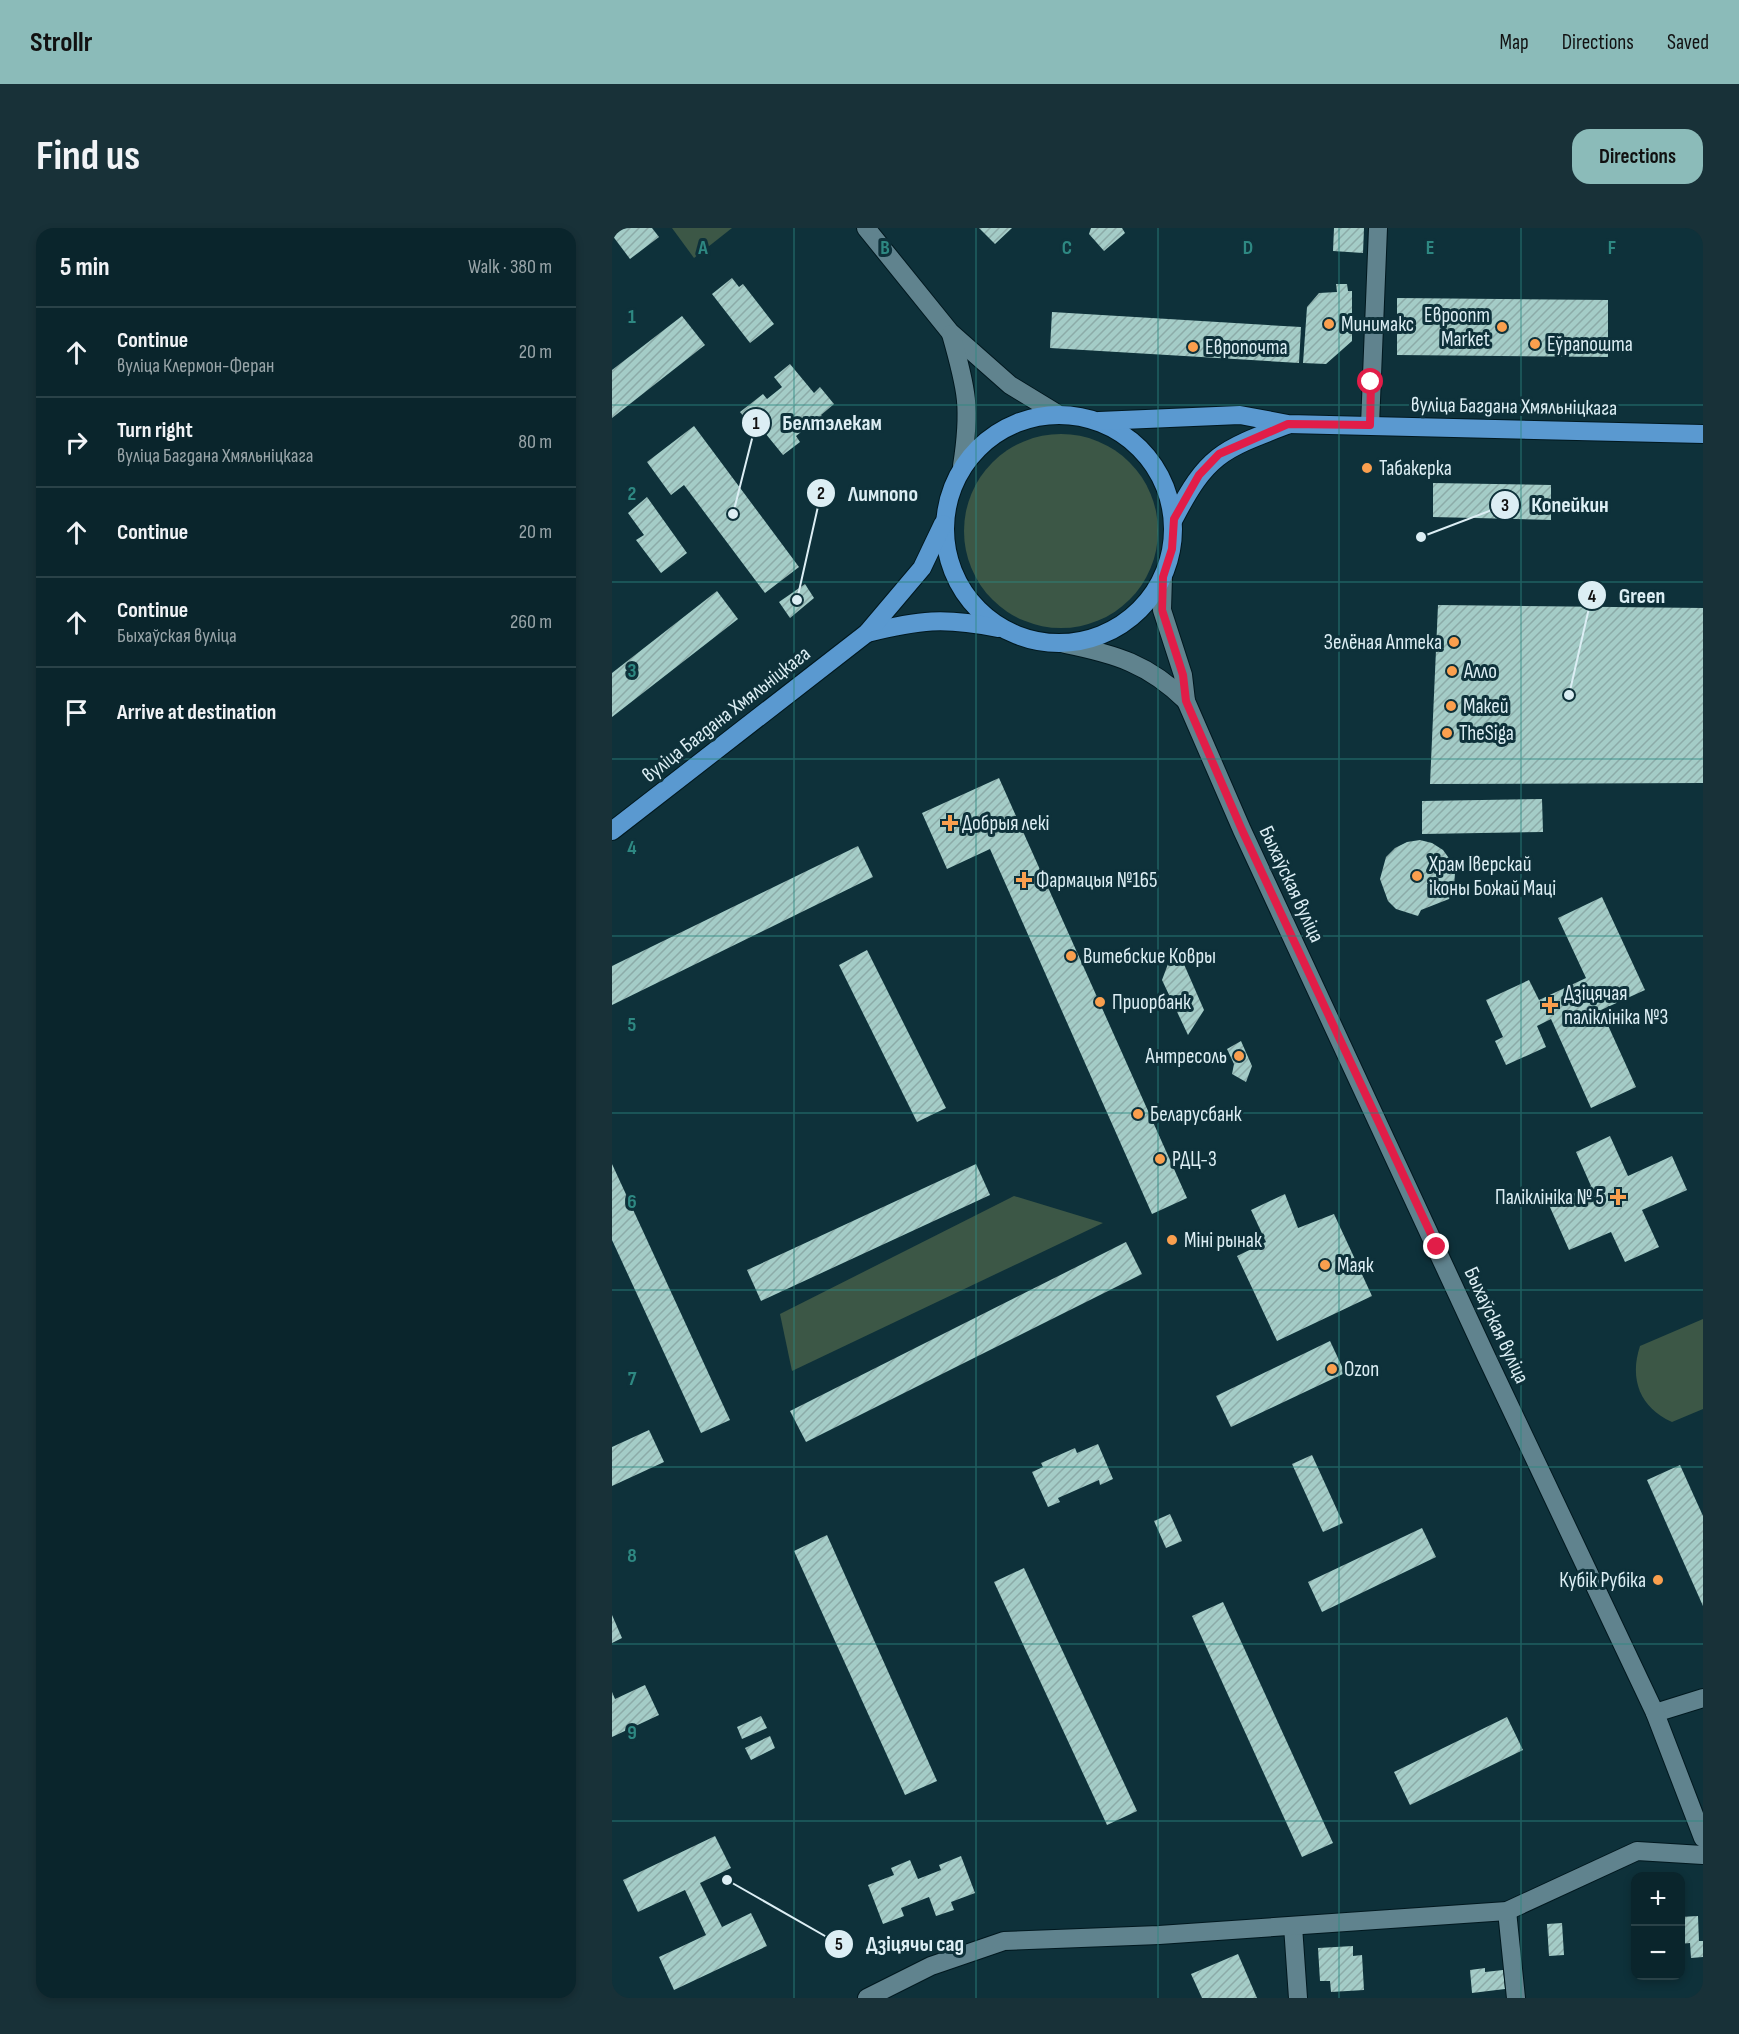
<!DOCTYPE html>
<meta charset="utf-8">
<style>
body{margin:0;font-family:"Sofia Sans Condensed",sans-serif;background:#183138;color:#f1f3f6}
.controls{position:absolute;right:18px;bottom:18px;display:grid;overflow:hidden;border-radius:12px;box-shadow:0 3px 9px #0003}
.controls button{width:54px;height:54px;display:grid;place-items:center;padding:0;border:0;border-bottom:2px solid #2a4248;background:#0a252c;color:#f1f3f6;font:30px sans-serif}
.stop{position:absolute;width:18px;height:18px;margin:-14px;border:4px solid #e11d48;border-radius:50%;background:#fff}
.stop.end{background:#e11d48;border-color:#fff;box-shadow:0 2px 6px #0008}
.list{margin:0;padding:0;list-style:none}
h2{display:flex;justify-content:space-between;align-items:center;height:78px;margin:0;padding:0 24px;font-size:26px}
h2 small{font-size:20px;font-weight:400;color:#99a5a9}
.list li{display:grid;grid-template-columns:39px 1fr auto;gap:18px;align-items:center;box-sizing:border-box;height:90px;padding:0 24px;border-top:2px solid #2a4248}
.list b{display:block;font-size:22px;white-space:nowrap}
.list p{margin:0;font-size:20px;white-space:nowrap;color:#99a5a9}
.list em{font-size:20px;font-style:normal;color:#99a5a9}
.icon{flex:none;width:33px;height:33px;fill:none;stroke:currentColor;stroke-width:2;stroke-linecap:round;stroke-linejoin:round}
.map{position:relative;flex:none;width:1091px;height:1770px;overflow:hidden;border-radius:18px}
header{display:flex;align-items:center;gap:36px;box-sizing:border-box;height:84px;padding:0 30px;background:#8bbbb9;color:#111}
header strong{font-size:28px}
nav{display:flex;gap:33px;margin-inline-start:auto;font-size:21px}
.intro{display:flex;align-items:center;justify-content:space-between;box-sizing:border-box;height:144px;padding:0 36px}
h1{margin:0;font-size:42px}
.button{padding:15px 27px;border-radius:18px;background:#8bbbb9;color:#111;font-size:21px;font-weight:700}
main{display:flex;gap:36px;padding:0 36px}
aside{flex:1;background:#0a252c;border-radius:18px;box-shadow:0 3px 9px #0003}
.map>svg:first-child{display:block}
.grass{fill:#3c5746}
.building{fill:url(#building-hatch)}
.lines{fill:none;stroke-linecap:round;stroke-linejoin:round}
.street-casing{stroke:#00181f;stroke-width:20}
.secondary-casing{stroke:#00181f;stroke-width:20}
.primary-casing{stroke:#00181f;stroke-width:20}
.street{stroke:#60838e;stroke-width:18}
.secondary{stroke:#60838e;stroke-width:18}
.primary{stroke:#5a99d0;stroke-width:18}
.route{stroke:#e11d48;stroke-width:8}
.grid{fill:none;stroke:#2e8882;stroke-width:1.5;stroke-opacity:0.55}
.poi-dot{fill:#fa9f4e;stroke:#0e313a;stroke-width:2}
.labels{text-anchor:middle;stroke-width:6;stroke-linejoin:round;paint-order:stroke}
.poi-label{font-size:21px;fill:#dceef4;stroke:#0e313a;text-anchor:start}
.street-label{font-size:21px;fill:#dceef4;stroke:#0e313a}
.grid-label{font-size:20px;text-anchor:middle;font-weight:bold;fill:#2e8882;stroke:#0e313a;stroke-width:6;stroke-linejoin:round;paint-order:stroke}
.leader{fill:none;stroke:#dceef4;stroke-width:2}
.callout-dot{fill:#dceef4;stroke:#0e313a;stroke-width:2}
.mark-label{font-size:18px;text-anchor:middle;font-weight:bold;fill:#111}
.callout-label{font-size:22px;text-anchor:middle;font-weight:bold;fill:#dceef4;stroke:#0e313a;stroke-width:6;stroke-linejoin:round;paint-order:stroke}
</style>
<header>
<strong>Strollr</strong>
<nav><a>Map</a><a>Directions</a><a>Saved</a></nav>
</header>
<div class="intro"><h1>Find us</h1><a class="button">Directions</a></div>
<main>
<aside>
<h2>5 min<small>Walk · 380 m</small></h2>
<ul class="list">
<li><svg class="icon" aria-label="ahead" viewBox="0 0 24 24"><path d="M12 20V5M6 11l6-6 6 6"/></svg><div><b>Continue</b><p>вуліца Клермон-Феран</p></div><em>20 m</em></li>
<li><svg class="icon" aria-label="right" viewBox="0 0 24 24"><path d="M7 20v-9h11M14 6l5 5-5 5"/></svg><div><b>Turn right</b><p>вуліца Багдана Хмяльніцкага</p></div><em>80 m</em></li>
<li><svg class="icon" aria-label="ahead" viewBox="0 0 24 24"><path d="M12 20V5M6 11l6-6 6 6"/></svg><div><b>Continue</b></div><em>20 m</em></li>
<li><svg class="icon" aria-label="ahead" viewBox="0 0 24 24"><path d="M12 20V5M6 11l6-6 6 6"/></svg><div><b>Continue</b><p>Быхаўская вуліца</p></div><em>260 m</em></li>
<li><svg class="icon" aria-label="arrive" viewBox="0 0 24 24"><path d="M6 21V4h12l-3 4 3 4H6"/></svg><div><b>Arrive at destination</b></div></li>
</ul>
</aside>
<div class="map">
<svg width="1091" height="1770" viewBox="0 0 1091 1770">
<defs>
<pattern id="building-hatch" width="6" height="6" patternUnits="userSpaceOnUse" patternTransform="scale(1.5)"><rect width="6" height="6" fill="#a4ccc7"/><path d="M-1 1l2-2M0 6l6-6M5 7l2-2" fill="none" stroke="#8caba8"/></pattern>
</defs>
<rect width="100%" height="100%" fill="#0e313a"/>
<g class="grass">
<path d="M 60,0 L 120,0 L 82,30 Z"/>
<circle cx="449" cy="303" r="97"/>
<path d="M 402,968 L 491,995 L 180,1143 L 168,1086 Z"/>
<path d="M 1091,1091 L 1091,1181 L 1060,1194 C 1028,1180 1017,1151 1028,1118 Z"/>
</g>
<g class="building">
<path d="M 0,0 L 40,0 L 47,9 L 18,31 L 0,7 Z"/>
<path d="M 367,0 L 400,0 L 383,16 Z"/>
<path d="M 479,0 L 510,0 L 513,5 L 492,23 L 477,6 Z"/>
<path d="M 722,0 L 752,0 L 751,25 L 721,23 Z"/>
<path d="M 120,50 L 127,59 L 131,56 L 162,96 L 138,115 L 100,66 Z"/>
<path d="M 724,56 L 735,56 L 736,63 L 740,63 L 740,113 L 714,136 L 691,135 L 695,79 L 707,65 L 725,64 Z"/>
<path d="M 785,70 L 996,72 L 996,129 L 785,127 Z"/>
<path d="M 440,84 L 689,99 L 687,135 L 438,120 Z"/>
<path d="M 70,88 L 93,117 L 0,190 L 0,142 Z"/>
<path d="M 178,136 L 202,165 L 208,159 L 222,176 L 209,187 L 213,192 L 202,201 L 199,196 L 184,208 L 188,214 L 171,227 L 149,200 L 144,204 L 128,184 L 151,166 L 155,171 L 170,159 L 162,149 Z"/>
<path d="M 82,198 L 187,339 L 153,365 L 72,257 L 59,267 L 35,234 Z"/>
<path d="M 821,255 L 939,257 L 939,292 L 821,289 Z"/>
<path d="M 35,269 L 75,325 L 49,345 L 24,312 L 32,307 L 16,285 Z"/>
<path d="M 193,356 L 202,370 L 178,390 L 167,374 Z"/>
<path d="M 105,363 L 126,391 L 0,489 L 0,445 Z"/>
<path d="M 826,377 L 1091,380 L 1091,555 L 818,556 Z"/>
<path d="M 387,550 L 575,970 L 540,986 L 378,621 L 335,641 L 310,585 Z"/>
<path d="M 930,571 L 931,604 L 810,606 L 810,573 Z"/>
<path d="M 808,612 L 820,615 L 831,622 L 839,633 L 843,645 L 842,659 L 837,671 L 809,682 L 806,688 L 784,681 L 776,673 L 768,651 L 774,629 L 783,620 L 795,614 Z"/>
<path d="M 246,618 L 261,649 L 0,777 L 0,738 Z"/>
<path d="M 990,669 L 1033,762 L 989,782 L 1024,859 L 979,880 L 939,791 L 925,798 L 934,819 L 894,837 L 883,813 L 891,809 L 874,772 L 917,752 L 927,772 L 974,750 L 946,690 Z"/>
<path d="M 255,722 L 334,880 L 305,894 L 227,737 Z"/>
<path d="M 571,734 L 592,782 L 576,807 L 550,752 L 556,736 Z"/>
<path d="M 629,813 L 640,838 L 634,854 L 620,846 L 622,836 L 615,821 Z"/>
<path d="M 998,908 L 1016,948 L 1060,928 L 1075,962 L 1030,982 L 1047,1019 L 1013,1034 L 999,1004 L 957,1022 L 937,977 L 979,958 L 964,924 Z"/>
<path d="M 0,936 L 118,1192 L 89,1205 L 0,1012 Z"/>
<path d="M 364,936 L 378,967 L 149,1073 L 135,1042 Z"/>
<path d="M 673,966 L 686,1000 L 722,986 L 760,1068 L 665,1113 L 625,1028 L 654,1014 L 639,982 Z"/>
<path d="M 514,1014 L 530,1046 L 194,1214 L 178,1183 Z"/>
<path d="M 718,1113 L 733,1145 L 619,1199 L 604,1168 Z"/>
<path d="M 37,1202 L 52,1234 L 0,1258 L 0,1219 Z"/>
<path d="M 486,1216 L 501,1251 L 488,1257 L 487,1252 L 446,1270 L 448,1274 L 436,1279 L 420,1244 L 431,1239 L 429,1235 L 463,1220 L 465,1225 Z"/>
<path d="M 700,1227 L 731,1295 L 711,1304 L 680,1236 Z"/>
<path d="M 1068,1237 L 1091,1288 L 1091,1378 L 1035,1252 Z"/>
<path d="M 558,1286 L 570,1313 L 554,1320 L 542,1293 Z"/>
<path d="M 810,1300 L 824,1329 L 710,1384 L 696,1354 Z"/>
<path d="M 215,1307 L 325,1553 L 293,1567 L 182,1323 Z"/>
<path d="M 412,1340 L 525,1583 L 495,1597 L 382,1354 Z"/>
<path d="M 611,1374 L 721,1615 L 690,1629 L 580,1388 Z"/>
<path d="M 0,1387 L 10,1410 L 0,1415 Z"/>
<path d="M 33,1457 L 47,1487 L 0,1509 L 0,1464 L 3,1471 Z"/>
<path d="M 149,1488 L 155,1500 L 130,1511 L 125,1499 Z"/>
<path d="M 895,1489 L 911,1522 L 798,1577 L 782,1544 Z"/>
<path d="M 158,1508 L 163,1520 L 139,1532 L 133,1520 Z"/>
<path d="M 103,1608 L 119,1640 L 88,1655 L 110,1699 L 139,1685 L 155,1718 L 62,1762 L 47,1729 L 94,1707 L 73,1662 L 26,1684 L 11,1652 Z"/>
<path d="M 349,1628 L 363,1665 L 339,1674 L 342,1682 L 324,1688 L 317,1669 L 289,1680 L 292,1688 L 271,1696 L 256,1657 L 282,1647 L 279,1640 L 298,1632 L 306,1651 L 329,1642 L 327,1637 Z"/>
<path d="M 1086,1688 L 1087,1713 L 1091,1713 L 1091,1729 L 1079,1730 L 1078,1715 L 1068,1716 L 1068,1689 Z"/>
<path d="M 950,1695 L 952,1727 L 937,1728 L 935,1696 Z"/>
<path d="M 741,1718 L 741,1728 L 750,1727 L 752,1762 L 719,1764 L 718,1753 L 708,1753 L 706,1720 Z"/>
<path d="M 626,1726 L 645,1770 L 590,1770 L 579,1746 Z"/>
<path d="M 873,1740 L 873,1744 L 891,1742 L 893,1761 L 860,1765 L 858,1742 Z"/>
</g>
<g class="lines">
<defs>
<g id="street">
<path d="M 758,197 L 766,0"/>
<path d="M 1043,1485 L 1091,1470"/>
<path d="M 895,1683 L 904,1770"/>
<path d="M 681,1698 L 686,1770"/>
<path d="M 255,1770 L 319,1738 L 392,1713 L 547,1707 L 895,1683 L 1025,1623 L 1091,1627"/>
</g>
<g id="secondary">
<path d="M 254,0 L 338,104 L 398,157 L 444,185"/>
<path d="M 339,106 C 355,162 359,180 350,238"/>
<path d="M 551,349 L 550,382 L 571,447 L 574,473 L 630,602 L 874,1128 L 1043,1485 L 1091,1610"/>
<path d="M 453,416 C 503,426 537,436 574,473"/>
</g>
<g id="primary">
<circle cx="447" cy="301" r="114"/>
<path d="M 487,193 L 628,187 L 676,196 L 1091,206"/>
<path d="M 562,291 C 595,227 609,222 675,197"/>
<path d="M 255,405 C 307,392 332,389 386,400"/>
<path d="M 0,603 L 255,405 L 310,340 L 331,296"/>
</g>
</defs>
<use href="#street" class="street-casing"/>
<use href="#secondary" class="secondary-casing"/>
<use href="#primary" class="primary-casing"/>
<use href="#street" class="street"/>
<use href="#secondary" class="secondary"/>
<use href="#primary" class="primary"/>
</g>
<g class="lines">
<path class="route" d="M 759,154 L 758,197 L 676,196 L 607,226 L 587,247 L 562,291 L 560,321 L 551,349 L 550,382 L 571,447 L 574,473 L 630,602 L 825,1019"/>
</g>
<path class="grid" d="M 182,0 L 182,1770M 364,0 L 364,1770M 546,0 L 546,1770M 727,0 L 727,1770M 909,0 L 909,1770M 0,177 L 1091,177M 0,354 L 1091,354M 0,531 L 1091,531M 0,708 L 1091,708M 0,885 L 1091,885M 0,1062 L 1091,1062M 0,1239 L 1091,1239M 0,1416 L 1091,1416M 0,1593 L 1091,1593"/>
<g class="poi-dot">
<circle cx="717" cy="96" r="6"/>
<circle cx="890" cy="99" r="6"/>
<circle cx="923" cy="116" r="6"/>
<circle cx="581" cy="119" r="6"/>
<circle cx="755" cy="240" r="6"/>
<circle cx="842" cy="414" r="6"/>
<circle cx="840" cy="443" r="6"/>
<circle cx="839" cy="478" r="6"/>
<circle cx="835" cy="505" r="6"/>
<path d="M335 586h6v6h6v6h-6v6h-6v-6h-6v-6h6z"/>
<circle cx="805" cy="648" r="6"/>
<path d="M409 643h6v6h6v6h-6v6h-6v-6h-6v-6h6z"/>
<circle cx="459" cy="728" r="6"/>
<circle cx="488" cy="774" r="6"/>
<path d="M935 768h6v6h6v6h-6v6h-6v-6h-6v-6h6z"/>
<circle cx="627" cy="828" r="6"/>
<circle cx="526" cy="886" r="6"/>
<circle cx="548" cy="931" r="6"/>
<path d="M1003 960h6v6h6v6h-6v6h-6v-6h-6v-6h6z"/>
<circle cx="560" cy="1012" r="6"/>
<circle cx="713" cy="1037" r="6"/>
<circle cx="720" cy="1141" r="6"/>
<circle cx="1046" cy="1352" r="6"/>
</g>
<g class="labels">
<g class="poi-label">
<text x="878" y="94" text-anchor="end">Евроопт<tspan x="878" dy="24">Market</tspan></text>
<text x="729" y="103">Минимакс</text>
<text x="935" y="123">Еўрапошта</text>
<text x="593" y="126">Европочта</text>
<text x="767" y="247">Табакерка</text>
<text x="830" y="421" text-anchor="end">Зелёная Аптека</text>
<text x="852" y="450">Алло</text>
<text x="851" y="485">Макей</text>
<text x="847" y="512">TheSiga</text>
<text x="350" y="602">Добрыя лекі</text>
<text x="817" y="643">Храм Іверскай<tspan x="817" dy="24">іконы Божай Маці</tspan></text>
<text x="424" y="659">Фармацыя №165</text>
<text x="471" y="735">Витебские Ковры</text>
<text x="952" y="772">Дзіцячая<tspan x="952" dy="24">паліклініка №3</tspan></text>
<text x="500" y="781">Приорбанк</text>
<text x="615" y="835" text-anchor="end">Антресоль</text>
<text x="538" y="893">Беларусбанк</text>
<text x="560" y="938">РДЦ-3</text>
<text x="992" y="976" text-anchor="end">Паліклініка № 5</text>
<text x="572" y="1019">Міні рынак</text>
<text x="725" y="1044">Маяк</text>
<text x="732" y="1148">Ozon</text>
<text x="1034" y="1359" text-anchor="end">Кубік Рубіка</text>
</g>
<g class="street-label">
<text transform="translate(902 178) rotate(1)" y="7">вуліца Багдана Хмяльніцкага</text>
<text transform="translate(114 486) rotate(-38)" y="7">вуліца Багдана Хмяльніцкага</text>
<text transform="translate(680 656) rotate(65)" y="7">Быхаўская вуліца</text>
<text transform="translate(885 1097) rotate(65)" y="7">Быхаўская вуліца</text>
</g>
</g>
<g class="grid-label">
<text x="91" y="26">A</text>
<text x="273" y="26">B</text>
<text x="455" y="26">C</text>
<text x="636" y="26">D</text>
<text x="818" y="26">E</text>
<text x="1000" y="26">F</text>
<text x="20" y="95">1</text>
<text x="20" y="272">2</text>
<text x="20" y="449">3</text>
<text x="20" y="626">4</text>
<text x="20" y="803">5</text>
<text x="20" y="980">6</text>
<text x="20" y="1157">7</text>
<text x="20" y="1334">8</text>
<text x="20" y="1511">9</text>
</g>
<path class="leader" d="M121 286L144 195M185 372L209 265M809 309L893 277M957 467L980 367M115 1652L227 1716"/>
<g class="callout-dot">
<circle cx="121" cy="286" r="6"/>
<circle cx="185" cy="372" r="6"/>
<circle cx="809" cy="309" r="6"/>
<circle cx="957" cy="467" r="6"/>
<circle cx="115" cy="1652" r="6"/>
<circle cx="144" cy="195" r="15"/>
<circle cx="209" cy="265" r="15"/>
<circle cx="893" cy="277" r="15"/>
<circle cx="980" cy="367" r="15"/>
<circle cx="227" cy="1716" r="15"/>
</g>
<g class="mark-label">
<text x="144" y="201">1</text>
<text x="209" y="271">2</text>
<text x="893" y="283">3</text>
<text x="980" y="374">4</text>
<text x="227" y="1722">5</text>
</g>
<g class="callout-label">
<text x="220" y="202">Белтэлекам</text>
<text x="271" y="273">Лимпопо</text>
<text x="958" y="284">Копейкин</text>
<text x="1030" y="375">Green</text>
<text x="303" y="1723">Дзіцячы сад</text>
</g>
</svg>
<div class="controls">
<button>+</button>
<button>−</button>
</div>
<div class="stop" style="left:759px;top:154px"></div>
<div class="stop end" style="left:825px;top:1019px"></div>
</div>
</main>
